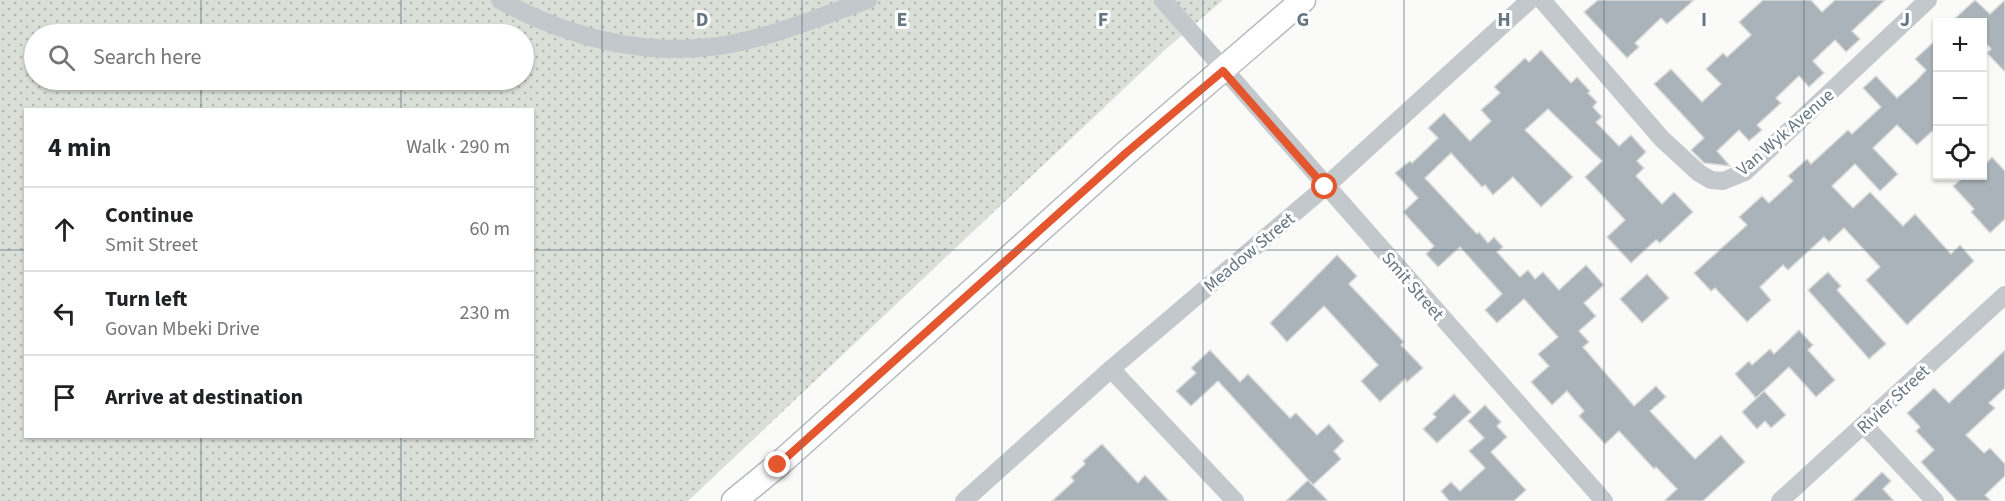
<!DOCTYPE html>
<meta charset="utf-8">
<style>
body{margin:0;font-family:"Source Sans 3",sans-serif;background:#f6f6f6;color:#202124}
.controls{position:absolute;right:18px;top:18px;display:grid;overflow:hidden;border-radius:0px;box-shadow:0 2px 4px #0004}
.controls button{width:54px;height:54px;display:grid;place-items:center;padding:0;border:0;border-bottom:2px solid #e0e0e0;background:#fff;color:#202124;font:30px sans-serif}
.stop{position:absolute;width:18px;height:18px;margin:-14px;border:4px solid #e4572e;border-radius:50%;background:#fff}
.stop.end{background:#e4572e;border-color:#fff;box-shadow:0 2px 6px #0008}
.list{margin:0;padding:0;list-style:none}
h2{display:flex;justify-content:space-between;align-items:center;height:78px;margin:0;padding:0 24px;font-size:26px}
h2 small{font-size:20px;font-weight:400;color:#757577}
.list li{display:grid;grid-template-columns:39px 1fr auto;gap:18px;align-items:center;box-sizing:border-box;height:84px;padding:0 24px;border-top:2px solid #e0e0e0}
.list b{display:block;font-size:22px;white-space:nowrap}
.list p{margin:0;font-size:20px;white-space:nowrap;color:#757577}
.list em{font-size:20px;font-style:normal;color:#757577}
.icon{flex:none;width:33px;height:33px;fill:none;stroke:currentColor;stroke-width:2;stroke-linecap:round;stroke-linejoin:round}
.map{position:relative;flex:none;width:2005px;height:501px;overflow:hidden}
.search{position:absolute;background:#fff;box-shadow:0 2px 4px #0004;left:24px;top:24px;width:510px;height:66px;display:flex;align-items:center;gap:15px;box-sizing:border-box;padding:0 21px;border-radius:33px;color:#757577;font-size:22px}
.panel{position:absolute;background:#fff;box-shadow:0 2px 4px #0004;left:24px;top:108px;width:510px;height:330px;border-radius:0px}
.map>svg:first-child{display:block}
.grass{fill:url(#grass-dots);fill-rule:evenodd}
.building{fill:#aab3b9;stroke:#dcdcda;stroke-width:1.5}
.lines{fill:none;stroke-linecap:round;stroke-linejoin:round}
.major-casing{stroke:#b5babe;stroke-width:27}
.minor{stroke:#c3c8cc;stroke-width:18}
.major{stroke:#fff;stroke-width:24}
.route{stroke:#e4572e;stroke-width:8}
.grid{fill:none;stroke:#657683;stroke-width:1.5;stroke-opacity:0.55}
.labels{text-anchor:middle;stroke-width:6;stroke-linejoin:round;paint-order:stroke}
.street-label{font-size:18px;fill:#657683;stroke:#fff}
.grid-label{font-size:20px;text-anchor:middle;font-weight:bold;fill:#657683;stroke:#fff;stroke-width:6;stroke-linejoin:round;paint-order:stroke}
</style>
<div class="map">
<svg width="2005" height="501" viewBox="0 0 2005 501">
<defs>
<pattern id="grass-dots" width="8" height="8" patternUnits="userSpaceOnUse" patternTransform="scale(1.5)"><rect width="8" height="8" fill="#dadfd7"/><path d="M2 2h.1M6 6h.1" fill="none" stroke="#b4b9b4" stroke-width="1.8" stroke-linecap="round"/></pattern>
</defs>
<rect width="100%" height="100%" fill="#fafaf8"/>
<path class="grass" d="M 0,0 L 1223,0 L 1166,49 L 688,501 L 0,501 ZM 34,34 L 524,34 L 524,80 L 34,80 ZM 26,110 L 532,110 L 532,436 L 26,436 Z"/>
<g class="building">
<path d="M 1598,0 L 1694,0 L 1667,24 L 1661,18 L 1635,43 L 1639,47 L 1627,58 L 1584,12 Z"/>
<path d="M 1763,0 L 1811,0 L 1822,12 L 1835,0 L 1885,0 L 1852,31 L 1860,39 L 1846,52 L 1835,40 L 1813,61 L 1824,73 L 1809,87 L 1799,76 L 1776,98 L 1781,103 L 1757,125 L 1762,130 L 1749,141 L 1739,130 L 1717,151 L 1730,166 L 1704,163 L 1691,150 L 1704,138 L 1654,84 L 1671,69 L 1702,102 L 1721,84 L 1706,69 L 1723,53 L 1727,57 L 1751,35 L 1739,22 Z"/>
<path d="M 1975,0 L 1990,14 L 2005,0 L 2005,72 L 1987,53 L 1991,49 L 1983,40 L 1983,22 L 1951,22 Z"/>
<path d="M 1938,38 L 1938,126 L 1917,145 L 1897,125 L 1873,148 L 1898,174 L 1880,191 L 1855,164 L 1832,186 L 1853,208 L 1870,192 L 1903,226 L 1915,214 L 1951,254 L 1960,245 L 1974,261 L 1907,325 L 1866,280 L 1880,267 L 1844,228 L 1829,242 L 1824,237 L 1788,270 L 1783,265 L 1760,287 L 1771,300 L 1747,322 L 1715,288 L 1711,291 L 1694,273 L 1747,225 L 1739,217 L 1762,196 L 1769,203 L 1793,181 L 1788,176 L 1807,159 L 1811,164 L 1848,130 L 1852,134 L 1881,107 L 1863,88 L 1876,76 L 1897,98 L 1916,81 L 1926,70 L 1915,59 Z"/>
<path d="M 1541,50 L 1571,83 L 1577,77 L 1590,91 L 1588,93 L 1597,102 L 1593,107 L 1602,117 L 1596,122 L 1619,146 L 1631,135 L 1646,152 L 1637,161 L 1644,168 L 1636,176 L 1662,204 L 1674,192 L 1693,212 L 1660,243 L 1656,240 L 1631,263 L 1607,237 L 1625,220 L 1585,177 L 1602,161 L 1548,109 L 1525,130 L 1573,177 L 1541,207 L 1513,177 L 1493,195 L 1485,185 L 1482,187 L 1451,153 L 1425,178 L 1477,234 L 1479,232 L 1488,243 L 1494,237 L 1503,247 L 1497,252 L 1520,277 L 1528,270 L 1535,279 L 1543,272 L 1559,290 L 1586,265 L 1604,285 L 1584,303 L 1596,316 L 1579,331 L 1589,342 L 1583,347 L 1634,406 L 1656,386 L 1666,397 L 1650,411 L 1695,459 L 1721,435 L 1745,462 L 1703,501 L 1664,501 L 1677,489 L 1656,467 L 1654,469 L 1619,431 L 1605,444 L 1579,416 L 1584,411 L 1567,391 L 1552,405 L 1531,382 L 1549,366 L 1538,354 L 1558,337 L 1524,299 L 1497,323 L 1485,310 L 1502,294 L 1460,247 L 1438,267 L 1426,254 L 1434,246 L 1403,212 L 1418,198 L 1395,173 L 1410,161 L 1412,163 L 1438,138 L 1428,128 L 1444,113 L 1470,141 L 1491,121 L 1481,110 L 1500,93 L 1494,87 L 1525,58 L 1529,62 Z"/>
<path d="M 1992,157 L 2005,171 L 2005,219 L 1990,233 L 1971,212 L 1974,209 L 1953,186 L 1965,176 L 1983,176 L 1983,167 Z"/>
<path d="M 1337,255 L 1357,276 L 1349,284 L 1404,342 L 1401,345 L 1423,368 L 1407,382 L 1405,379 L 1380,402 L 1361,381 L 1378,365 L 1324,306 L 1287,342 L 1270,323 Z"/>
<path d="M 1828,272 L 1841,286 L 1837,290 L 1886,344 L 1869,359 L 1808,290 Z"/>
<path d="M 1647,274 L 1669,298 L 1642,323 L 1620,299 Z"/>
<path d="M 1799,330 L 1813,345 L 1808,350 L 1835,380 L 1816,397 L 1789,367 L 1756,398 L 1735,374 L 1749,361 L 1752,365 L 1770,349 L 1774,354 Z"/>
<path d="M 1210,350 L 1240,382 L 1248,374 L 1290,418 L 1296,413 L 1317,435 L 1329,424 L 1344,441 L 1334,451 L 1341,459 L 1313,485 L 1218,381 L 1191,406 L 1176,391 L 1196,373 L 1191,368 Z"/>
<path d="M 2005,350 L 2005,388 L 1989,403 L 1995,408 L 1966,435 L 1984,453 L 1990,448 L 2005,464 L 2005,476 L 1985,495 L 1991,501 L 1957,501 L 1921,462 L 1934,450 L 1916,431 L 1920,427 L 1907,413 L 1934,388 L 1949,403 Z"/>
<path d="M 1764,391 L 1786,415 L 1771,428 L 1765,421 L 1757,429 L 1742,412 Z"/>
<path d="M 1454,394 L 1471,412 L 1437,443 L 1423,429 L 1436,417 L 1433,414 Z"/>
<path d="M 1485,405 L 1501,422 L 1497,426 L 1507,437 L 1491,452 L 1526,490 L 1514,501 L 1449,501 L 1441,491 L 1451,482 L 1460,491 L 1485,468 L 1469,451 L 1484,438 L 1468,421 Z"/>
<path d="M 1102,444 L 1138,483 L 1145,475 L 1169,501 L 1052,501 L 1074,481 L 1071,477 L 1085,464 L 1083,461 Z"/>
<path d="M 1882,472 L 1891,481 L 1883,489 L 1894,501 L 1852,501 Z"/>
<path d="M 1308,480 L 1328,501 L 1286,501 Z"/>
</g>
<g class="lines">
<defs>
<path id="major" d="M 734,501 L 778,465 L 1127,152 L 1303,0"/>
</defs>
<use href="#major" class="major-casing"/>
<g class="minor">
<path d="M 500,0 C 580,44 671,63 760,37 C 797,27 833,12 868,0"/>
<path d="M 1163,0 L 1604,501"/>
<path d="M 1542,0 L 1662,139 L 1699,173 L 1711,180 L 1723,181 L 1745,172 L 1928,0"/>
<path d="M 1111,369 L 1235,501"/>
<path d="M 1864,425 L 1935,501"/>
<path d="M 964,501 L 1111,369 L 1325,187 L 1530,0"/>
<path d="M 1780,501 L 2005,295"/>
</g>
<use href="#major" class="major"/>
</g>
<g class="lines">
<path class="route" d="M 778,465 L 1127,152 L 1223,71 L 1325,187"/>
</g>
<path class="grid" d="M 201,0 L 201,34M 401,0 L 401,34M 602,0 L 602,501M 802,0 L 802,501M 1002,0 L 1002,501M 1203,0 L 1203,501M 1404,0 L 1404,501M 1604,0 L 1604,501M 1804,0 L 1804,501M 201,80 L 201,110M 401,80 L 401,110M 0,250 L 26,250M 532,250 L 2005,250M 201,436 L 201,501M 401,436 L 401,501"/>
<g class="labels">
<g class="street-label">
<text transform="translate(1785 132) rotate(-41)" y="6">Van Wyk Avenue</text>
<text transform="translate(1249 252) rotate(-40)" y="6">Meadow Street</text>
<text transform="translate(1413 286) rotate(49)" y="6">Smit Street</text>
<text transform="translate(1893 399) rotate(-43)" y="6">Rivier Street</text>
</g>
</g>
<g class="grid-label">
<text x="702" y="26">D</text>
<text x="902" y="26">E</text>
<text x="1103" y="26">F</text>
<text x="1303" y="26">G</text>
<text x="1504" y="26">H</text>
<text x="1704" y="26">I</text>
<text x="1905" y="26">J</text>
</g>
</svg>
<div class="controls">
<button>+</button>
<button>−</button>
<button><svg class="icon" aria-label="locate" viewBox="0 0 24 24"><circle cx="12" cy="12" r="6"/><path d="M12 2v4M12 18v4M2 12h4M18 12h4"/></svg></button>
</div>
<div class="stop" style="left:1325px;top:187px"></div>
<div class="stop end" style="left:778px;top:465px"></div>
<div class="search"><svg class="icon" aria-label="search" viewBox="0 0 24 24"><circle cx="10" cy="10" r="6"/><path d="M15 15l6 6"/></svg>Search here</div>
<section class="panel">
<h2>4 min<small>Walk · 290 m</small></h2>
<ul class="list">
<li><svg class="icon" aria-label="ahead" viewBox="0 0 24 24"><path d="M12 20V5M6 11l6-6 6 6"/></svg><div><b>Continue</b><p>Smit Street</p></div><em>60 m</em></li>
<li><svg class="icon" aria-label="left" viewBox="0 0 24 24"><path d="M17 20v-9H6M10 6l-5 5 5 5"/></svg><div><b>Turn left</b><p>Govan Mbeki Drive</p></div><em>230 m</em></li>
<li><svg class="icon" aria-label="arrive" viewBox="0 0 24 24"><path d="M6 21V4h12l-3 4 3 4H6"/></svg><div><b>Arrive at destination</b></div></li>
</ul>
</section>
</div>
